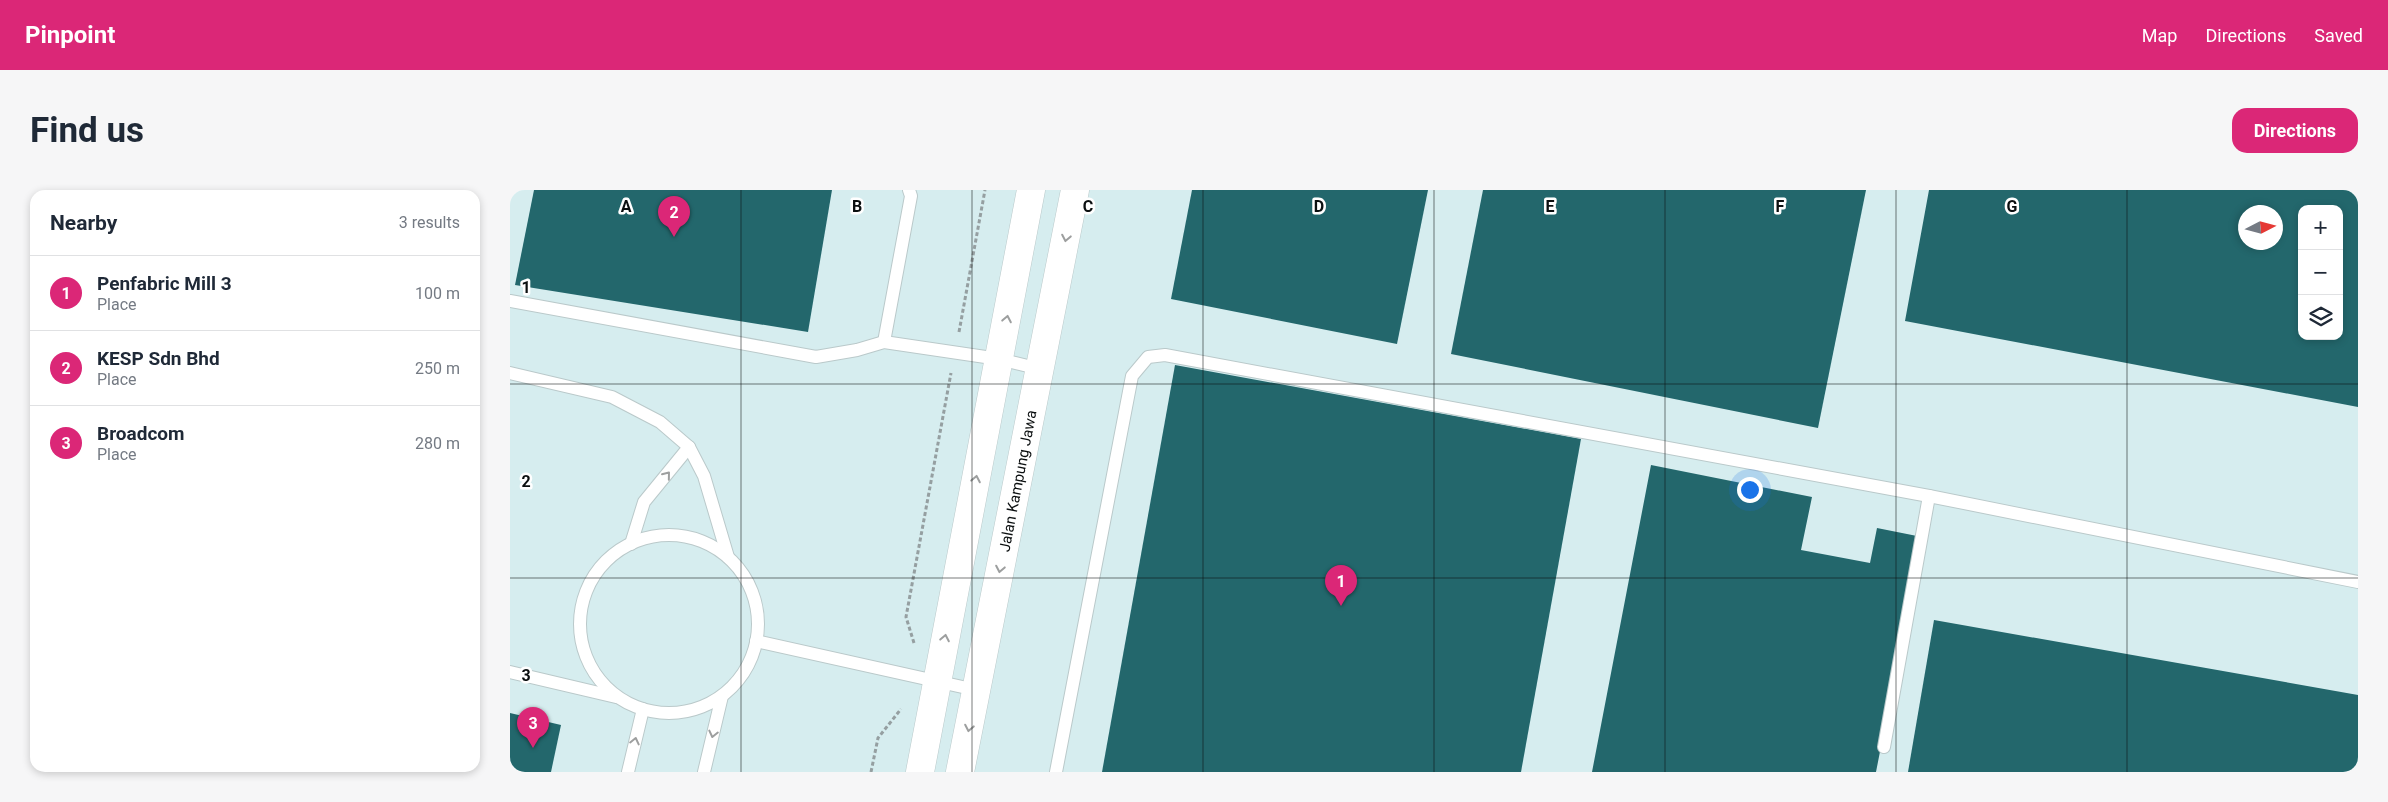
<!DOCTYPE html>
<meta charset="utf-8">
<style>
body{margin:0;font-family:Roboto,sans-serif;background:#f6f6f7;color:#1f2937}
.controls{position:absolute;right:15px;top:15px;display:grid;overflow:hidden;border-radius:10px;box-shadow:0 2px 8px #0003}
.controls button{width:45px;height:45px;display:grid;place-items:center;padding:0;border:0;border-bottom:1px solid #e0e1e3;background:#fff;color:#1f2937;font:25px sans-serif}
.compass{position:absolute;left:1728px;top:15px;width:45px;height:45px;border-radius:50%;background:#fff;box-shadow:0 2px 8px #0003;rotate:84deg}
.you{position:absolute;left:1239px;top:299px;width:18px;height:18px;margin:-12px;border:4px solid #fff;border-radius:50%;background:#1a73e8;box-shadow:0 0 0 8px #1a73e833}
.badge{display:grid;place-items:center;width:32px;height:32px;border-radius:50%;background:#db2777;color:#fff;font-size:16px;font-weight:700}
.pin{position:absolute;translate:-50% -41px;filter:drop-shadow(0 1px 2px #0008)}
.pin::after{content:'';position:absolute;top:26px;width:18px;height:15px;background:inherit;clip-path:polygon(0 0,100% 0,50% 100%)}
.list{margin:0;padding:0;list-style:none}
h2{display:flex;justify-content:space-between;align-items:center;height:65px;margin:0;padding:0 20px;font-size:21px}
h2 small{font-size:16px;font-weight:400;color:#747a83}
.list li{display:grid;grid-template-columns:32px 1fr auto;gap:15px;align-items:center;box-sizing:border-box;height:75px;padding:0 20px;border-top:1px solid #e0e1e3}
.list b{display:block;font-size:19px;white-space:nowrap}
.list p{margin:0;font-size:16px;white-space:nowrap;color:#747a83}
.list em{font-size:16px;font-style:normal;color:#747a83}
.icon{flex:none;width:28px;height:28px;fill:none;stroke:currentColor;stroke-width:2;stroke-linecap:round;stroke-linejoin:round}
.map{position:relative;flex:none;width:1848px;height:582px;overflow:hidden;border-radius:15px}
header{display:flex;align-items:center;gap:30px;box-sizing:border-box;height:70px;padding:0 25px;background:#db2777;color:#fff}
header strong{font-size:24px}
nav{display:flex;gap:28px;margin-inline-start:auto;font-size:18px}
.intro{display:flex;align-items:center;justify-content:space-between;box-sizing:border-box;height:120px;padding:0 30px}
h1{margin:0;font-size:35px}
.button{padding:12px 22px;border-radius:15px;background:#db2777;color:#fff;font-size:18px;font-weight:700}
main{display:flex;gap:30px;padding:0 30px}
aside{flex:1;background:#fff;border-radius:15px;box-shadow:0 2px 8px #0003}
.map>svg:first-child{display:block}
.built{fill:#d6edef;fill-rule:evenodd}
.building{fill:#23676c;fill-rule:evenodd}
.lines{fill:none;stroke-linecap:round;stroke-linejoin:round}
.service-casing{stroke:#bac9ca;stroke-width:14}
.tertiary-casing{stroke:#bac9ca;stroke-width:29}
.path{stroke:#959fa1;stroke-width:3;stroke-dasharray:4 2.5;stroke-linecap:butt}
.service{stroke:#fff;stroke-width:12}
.tertiary{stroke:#fff;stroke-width:28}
.oneway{stroke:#9d9f9f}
.grid{fill:none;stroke:#0b0f10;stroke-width:1;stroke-opacity:0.55}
.labels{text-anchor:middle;stroke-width:5;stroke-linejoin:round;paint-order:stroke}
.street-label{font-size:15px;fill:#0b0f10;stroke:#fff}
.grid-label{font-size:16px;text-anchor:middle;font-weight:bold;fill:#0b0f10;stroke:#fff;stroke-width:5;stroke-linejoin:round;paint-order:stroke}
</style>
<header>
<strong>Pinpoint</strong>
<nav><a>Map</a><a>Directions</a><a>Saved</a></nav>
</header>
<div class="intro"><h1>Find us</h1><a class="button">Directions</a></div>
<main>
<aside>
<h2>Nearby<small>3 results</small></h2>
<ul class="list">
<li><span class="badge">1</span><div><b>Penfabric Mill 3</b><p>Place</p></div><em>100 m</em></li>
<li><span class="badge">2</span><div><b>KESP Sdn Bhd</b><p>Place</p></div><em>250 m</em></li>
<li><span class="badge">3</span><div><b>Broadcom</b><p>Place</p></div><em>280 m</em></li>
</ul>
</aside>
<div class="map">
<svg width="1848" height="582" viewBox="0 0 1848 582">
<rect width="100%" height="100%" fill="#ebf9fb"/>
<path class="built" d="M 0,0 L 1848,0 L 1848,582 L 0,582 ZM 1792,19 L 1829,19 L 1829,146 L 1792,146 ZM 1736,22 L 1766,22 L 1766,52 L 1736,52 Z"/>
<g class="building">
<path d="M 24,0 L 322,0 L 298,142 L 5,95 Z"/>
<path d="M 682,0 L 918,0 L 887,154 L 661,109 Z"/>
<path d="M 973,0 L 1356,0 L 1308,238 L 941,164 Z"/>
<path d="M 1419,0 L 1848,0 L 1848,217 L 1395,131 ZM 1792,19 L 1829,19 L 1829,146 L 1792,146 ZM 1736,22 L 1766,22 L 1766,52 L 1736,52 Z"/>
<path d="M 665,175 L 1071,249 L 1011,582 L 592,582 Z"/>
<path d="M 1141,275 L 1302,307 L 1291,360 L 1360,373 L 1367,338 L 1412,347 L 1366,582 L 1082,582 Z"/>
<path d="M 1424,430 L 1848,505 L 1848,582 L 1398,582 Z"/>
<path d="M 0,523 L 51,535 L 41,582 L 0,582 Z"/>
</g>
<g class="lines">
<defs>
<g id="service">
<path d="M 0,111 L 306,167 L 347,160 L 374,152 L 489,169 L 530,179"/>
<path d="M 374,152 L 401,6 L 399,0"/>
<path d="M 0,183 L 102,207 L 150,232 L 179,257 L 194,286 L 218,367"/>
<circle cx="159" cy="434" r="89"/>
<path d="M 121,354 L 134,312 L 179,257"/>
<path d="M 246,451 L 466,500"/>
<path d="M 0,482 L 106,507"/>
<path d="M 1374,557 L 1419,306"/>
<path d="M 118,582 L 133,519"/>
<path d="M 194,582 L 212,506"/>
<path d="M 546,582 L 622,186 L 638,167 L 655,165 L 1419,306 L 1848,392"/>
</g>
<g id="tertiary">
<path d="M 410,582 L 521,0"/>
<path d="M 450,582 L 565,0"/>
</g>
</defs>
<use href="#service" class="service-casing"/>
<use href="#tertiary" class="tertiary-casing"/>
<g class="path">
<path d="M 449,142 L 475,0"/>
<path d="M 404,453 L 396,427 L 441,183"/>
<path d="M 361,582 L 368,548 L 391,519"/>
</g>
<use href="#service" class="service"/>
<use href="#tertiary" class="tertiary"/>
</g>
<defs><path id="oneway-chevron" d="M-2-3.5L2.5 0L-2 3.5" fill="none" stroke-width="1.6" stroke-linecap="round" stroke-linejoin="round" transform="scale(1.25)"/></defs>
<g class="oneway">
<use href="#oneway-chevron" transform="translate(556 48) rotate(101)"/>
<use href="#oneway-chevron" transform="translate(497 129) rotate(-79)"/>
<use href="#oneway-chevron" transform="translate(157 285) rotate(-51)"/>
<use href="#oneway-chevron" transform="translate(466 289) rotate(-79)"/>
<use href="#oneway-chevron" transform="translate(490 379) rotate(101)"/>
<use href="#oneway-chevron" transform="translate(435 448) rotate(-79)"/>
<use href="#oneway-chevron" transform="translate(459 538) rotate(101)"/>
<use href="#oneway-chevron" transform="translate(203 544) rotate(103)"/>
<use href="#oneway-chevron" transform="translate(125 551) rotate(-77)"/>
</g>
<path class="grid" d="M 231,0 L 231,582M 462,0 L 462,582M 693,0 L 693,582M 924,0 L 924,582M 1155,0 L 1155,582M 1386,0 L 1386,582M 1617,0 L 1617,582M 0,194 L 1848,194M 0,388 L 1848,388"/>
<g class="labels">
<g class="street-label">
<text transform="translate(508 291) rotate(-79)" y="5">Jalan Kampung Jawa</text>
</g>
</g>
<g class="grid-label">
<text x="116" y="22">A</text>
<text x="347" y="22">B</text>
<text x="578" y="22">C</text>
<text x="809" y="22">D</text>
<text x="1040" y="22">E</text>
<text x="1270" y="22">F</text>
<text x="1502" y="22">G</text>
<text x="16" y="103">1</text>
<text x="16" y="297">2</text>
<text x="16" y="491">3</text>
</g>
</svg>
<div class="controls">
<button>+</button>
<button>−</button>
<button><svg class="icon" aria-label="layers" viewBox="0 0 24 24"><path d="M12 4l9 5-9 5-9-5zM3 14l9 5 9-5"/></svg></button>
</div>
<svg class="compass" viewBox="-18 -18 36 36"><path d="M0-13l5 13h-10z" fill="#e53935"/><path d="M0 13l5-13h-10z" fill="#747a83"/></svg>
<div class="you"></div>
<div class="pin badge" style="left:831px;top:416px">1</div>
<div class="pin badge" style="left:164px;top:47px">2</div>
<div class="pin badge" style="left:23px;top:558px">3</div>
</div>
</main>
